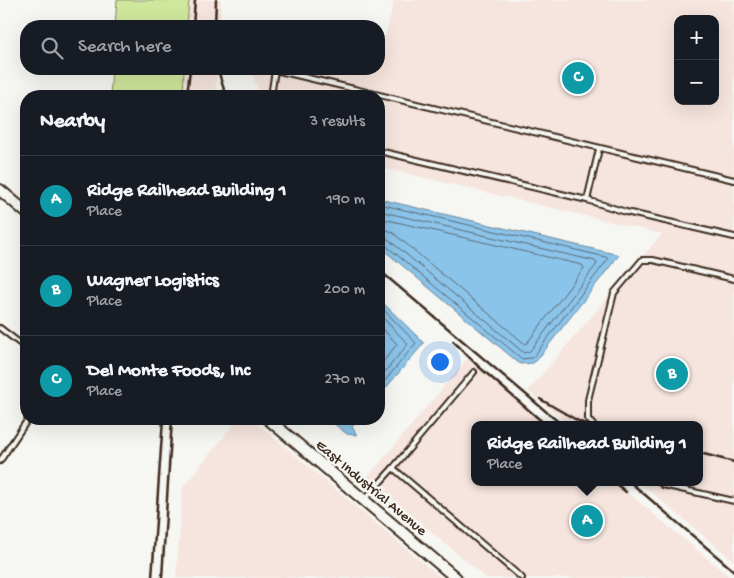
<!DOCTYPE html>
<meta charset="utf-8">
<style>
body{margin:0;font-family:"Gochi Hand",sans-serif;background:#242831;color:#f1f3f6}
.controls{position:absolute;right:15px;top:15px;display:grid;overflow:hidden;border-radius:10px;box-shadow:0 5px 20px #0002}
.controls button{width:45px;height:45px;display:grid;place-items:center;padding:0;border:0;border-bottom:1px solid #363941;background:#171b24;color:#f1f3f6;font:25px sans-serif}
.you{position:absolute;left:439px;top:361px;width:18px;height:18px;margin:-12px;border:4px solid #fff;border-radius:50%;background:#1a73e8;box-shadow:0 0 0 8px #1a73e833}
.badge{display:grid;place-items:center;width:32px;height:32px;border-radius:50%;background:#0f766e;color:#fff;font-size:16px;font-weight:700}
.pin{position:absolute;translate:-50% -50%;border:2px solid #fff;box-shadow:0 1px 5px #0006}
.popup{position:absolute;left:471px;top:421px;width:232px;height:65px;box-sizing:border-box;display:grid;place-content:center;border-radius:10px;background:#171b24;filter:drop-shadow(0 1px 4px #0005);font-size:16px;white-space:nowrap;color:#9ea1a6}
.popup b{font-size:19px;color:#f1f3f6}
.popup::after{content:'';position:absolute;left:50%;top:100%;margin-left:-10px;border:10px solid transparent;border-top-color:#171b24}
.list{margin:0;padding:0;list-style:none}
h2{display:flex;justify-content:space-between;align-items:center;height:65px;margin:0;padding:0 20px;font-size:21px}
h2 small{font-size:16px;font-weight:400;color:#9ea1a6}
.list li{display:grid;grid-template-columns:32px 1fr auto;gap:15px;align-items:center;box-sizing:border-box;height:90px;padding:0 20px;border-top:1px solid #363941}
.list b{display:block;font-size:19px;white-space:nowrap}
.list p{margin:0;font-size:16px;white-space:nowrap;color:#9ea1a6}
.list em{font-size:16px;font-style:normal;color:#9ea1a6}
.icon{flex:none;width:28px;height:28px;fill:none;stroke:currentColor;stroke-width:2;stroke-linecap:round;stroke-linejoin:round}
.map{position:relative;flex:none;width:734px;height:578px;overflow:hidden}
.search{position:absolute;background:#171b24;box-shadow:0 5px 20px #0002;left:20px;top:20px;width:365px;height:55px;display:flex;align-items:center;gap:12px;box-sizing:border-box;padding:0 18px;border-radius:20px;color:#9ea1a6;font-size:19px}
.panel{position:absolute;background:#171b24;box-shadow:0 5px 20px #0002;left:20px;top:90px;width:365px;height:335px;border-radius:20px}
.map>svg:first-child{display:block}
.built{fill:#f6e5de;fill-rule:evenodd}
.green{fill:#cfe79c;stroke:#85885d}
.water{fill:#8bc4ea;stroke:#6b8698}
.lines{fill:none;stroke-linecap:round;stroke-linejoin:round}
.shore{stroke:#5b6870;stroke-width:1}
.service-casing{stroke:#3b2a1e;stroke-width:8}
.tertiary-casing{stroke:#3b2a1e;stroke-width:14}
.service{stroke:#f6f6f2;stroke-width:4}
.tertiary{stroke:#f6f6f2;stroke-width:10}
.rail{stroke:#3b2a1e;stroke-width:2.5}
.labels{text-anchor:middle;stroke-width:5;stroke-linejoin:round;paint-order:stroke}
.street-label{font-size:15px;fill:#3b2a1e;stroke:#f6f6f2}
</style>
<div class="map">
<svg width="734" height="578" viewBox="0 0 734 578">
<rect width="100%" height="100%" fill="#f6f6f2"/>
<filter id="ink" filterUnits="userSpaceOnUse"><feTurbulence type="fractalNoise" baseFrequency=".02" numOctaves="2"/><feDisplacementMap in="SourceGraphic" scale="10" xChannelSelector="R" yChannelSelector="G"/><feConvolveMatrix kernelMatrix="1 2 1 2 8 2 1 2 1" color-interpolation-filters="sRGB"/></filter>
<g filter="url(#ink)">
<g class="built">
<path d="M 189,0 L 221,0 L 220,26 L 187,26 Z"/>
<path d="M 394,0 L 734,0 L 734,561 L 639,482 L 700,482 L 700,425 L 569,425 L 528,391 L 662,234 L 379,167 L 379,96 L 261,96 L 250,69 L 379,69 L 379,54 L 381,54 ZM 678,19 L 715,19 L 715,101 L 678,101 Z"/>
<path d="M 184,69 L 217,69 L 215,96 L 183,96 Z"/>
<path d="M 467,359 L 546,425 L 474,425 L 474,482 L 615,482 L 731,578 L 486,578 L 367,478 Z"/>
<path d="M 238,419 L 252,419 L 441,578 L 176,578 L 183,487 Z"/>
</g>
<g class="green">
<path d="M 117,0 L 189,0 L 187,26 L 115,26 Z"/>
<path d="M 112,69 L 184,69 L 183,96 L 110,96 Z"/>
</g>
<g class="water">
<path d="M 379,199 L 619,255 L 537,360 L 533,363 L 520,364 L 379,246 Z"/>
<path d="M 380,300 L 424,343 L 379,396 L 379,301 Z"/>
<path d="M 328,419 L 359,419 L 352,427 L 357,435 L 347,434 Z"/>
</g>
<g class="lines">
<g class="shore">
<path d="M 379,204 L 606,257 L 608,259 L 534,356 L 531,358 L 522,359 L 384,244 L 379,242"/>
<path d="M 379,211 L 595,261 L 597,264 L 530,351 L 524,353 L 388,239 L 383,236 L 379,236"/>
<path d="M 379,218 L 582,265 L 584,268 L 527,343 L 525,344 L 392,232 L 385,229 L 379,228"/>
<path d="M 379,305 L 416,343 L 379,388"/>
<path d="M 379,314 L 408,344 L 379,379"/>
<path d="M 379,325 L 397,344 L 379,367"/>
</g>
<defs>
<g id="service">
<path d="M 271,96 L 275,70 L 734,180"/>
<path d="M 379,151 L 587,200 L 626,212 L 734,237"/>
<path d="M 587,200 L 599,149"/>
<path d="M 0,328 L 26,348"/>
<path d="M 593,425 L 588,419 L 588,400 L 614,293 L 642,260 L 653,260 L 734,279"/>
<path d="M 0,461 L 28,419"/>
<path d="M 393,468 L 474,372"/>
<path d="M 659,482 L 663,485 L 734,501"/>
<path d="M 364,500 L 393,468 L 522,578"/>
</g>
<g id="tertiary">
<path d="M 0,190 L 26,212"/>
<path d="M 268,419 L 456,578"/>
</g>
</defs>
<use href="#service" class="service-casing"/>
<use href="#tertiary" class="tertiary-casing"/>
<use href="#service" class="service"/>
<use href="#tertiary" class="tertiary"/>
<g class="rail">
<path d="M 193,26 L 195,0"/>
<path d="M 215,26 L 216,0"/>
<path d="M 218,69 L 221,80 L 226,96"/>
<path d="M 187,96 L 190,69"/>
<path d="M 379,270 L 562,425"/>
<path d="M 453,341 L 478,366 L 546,425"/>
<path d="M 540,399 L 580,422 L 589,425"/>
<path d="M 700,453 L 734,462"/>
<path d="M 614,482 L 626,492"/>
<path d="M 630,482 L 734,571"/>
<path d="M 152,578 L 163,419"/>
<path d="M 162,578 L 172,419"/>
</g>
</g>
</g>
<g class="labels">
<g class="street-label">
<text transform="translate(372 487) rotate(40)" y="5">East Industrial Avenue</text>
</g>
</g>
</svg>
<div class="controls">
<button>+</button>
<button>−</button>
</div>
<div class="you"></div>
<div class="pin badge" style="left:587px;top:521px;background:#0f9aa8">A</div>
<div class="popup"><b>Ridge Railhead Building 1</b>Place</div>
<div class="pin badge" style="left:672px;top:374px;background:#0f9aa8">B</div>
<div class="pin badge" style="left:578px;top:78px;background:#0f9aa8">C</div>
<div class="search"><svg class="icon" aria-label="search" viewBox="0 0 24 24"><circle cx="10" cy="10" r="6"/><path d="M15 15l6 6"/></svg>Search here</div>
<section class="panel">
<h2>Nearby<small>3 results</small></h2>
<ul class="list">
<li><span class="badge" style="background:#0f9aa8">A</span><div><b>Ridge Railhead Building 1</b><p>Place</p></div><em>190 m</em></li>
<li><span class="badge" style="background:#0f9aa8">B</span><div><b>Wagner Logistics</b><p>Place</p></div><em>200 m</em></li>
<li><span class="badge" style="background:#0f9aa8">C</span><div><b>Del Monte Foods, Inc</b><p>Place</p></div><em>270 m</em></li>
</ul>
</section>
</div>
